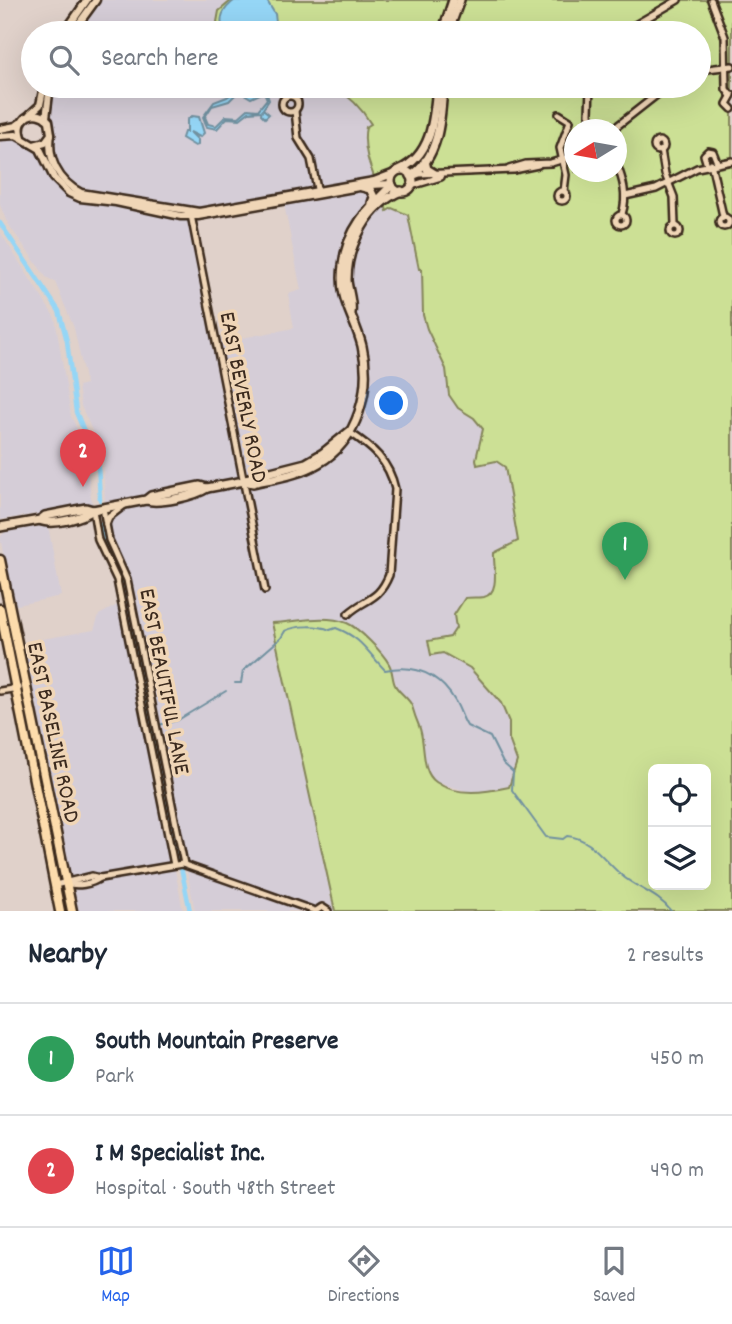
<!DOCTYPE html>
<meta charset="utf-8">
<style>
body{margin:0;font-family:Dekko,sans-serif;background:#f2f2f3;color:#1f2937}
.controls{position:absolute;right:21px;bottom:21px;display:grid;overflow:hidden;border-radius:10px;box-shadow:0 7px 28px #0002}
.controls button{width:63px;height:63px;display:grid;place-items:center;padding:0;border:0;border-bottom:2px solid #e0e1e3;background:#fff;color:#1f2937;font:35px sans-serif}
.compass{position:absolute;left:564px;top:119px;width:63px;height:63px;border-radius:50%;background:#fff;box-shadow:0 7px 28px #0002;rotate:259deg}
.you{position:absolute;left:392px;top:404px;width:24px;height:24px;margin:-18px;border:5px solid #fff;border-radius:50%;background:#1a73e8;box-shadow:0 0 0 10px #1a73e833}
.badge{display:grid;place-items:center;width:46px;height:46px;border-radius:50%;background:#2563eb;color:#fff;font-size:23px;font-weight:700}
.pin{position:absolute;translate:-50% -58px;filter:drop-shadow(0 2px 4px #0008)}
.pin::after{content:'';position:absolute;top:37px;width:24px;height:21px;background:inherit;clip-path:polygon(0 0,100% 0,50% 100%)}
.list{margin:0;padding:0;list-style:none}
h2{display:flex;justify-content:space-between;align-items:center;height:91px;margin:0;padding:0 28px;font-size:30px}
h2 small{font-size:23px;font-weight:400;color:#747a83}
.list li{display:grid;grid-template-columns:46px 1fr auto;gap:21px;align-items:center;box-sizing:border-box;height:112px;padding:0 28px;border-top:2px solid #e0e1e3}
.list b{display:block;font-size:26px;white-space:nowrap}
.list p{margin:0;font-size:23px;white-space:nowrap;color:#747a83}
.list em{font-size:23px;font-style:normal;color:#747a83}
.icon{flex:none;width:38px;height:38px;fill:none;stroke:currentColor;stroke-width:2;stroke-linecap:round;stroke-linejoin:round}
.map{position:relative;flex:none;width:732px;height:911px;overflow:hidden}
.search{position:absolute;background:#fff;box-shadow:0 7px 28px #0002;left:21px;right:21px;top:21px;height:77px;display:flex;align-items:center;gap:18px;box-sizing:border-box;padding:0 24px;border-radius:38px;color:#747a83;font-size:26px}
.sheet{height:315px;background:#fff}
nav{display:flex;justify-content:space-around;align-items:center;box-sizing:border-box;height:98px;border-top:2px solid #e0e1e3;background:#fff;font-size:19px;color:#747a83}
nav a{display:grid;justify-items:center;gap:4px}
nav .on{color:#2563eb}
.map>svg:first-child{display:block}
.built{fill:#d5cdd7}
.green{fill:#cce095;stroke:#84855a;stroke-width:2;fill-rule:evenodd}
.water{fill:#95d6f6;stroke:#7191a0;stroke-width:2;fill-rule:evenodd}
.lines{fill:none;stroke-linecap:round;stroke-linejoin:round}
.stream{stroke:#7191a0;stroke-width:2}
.canal{stroke:#95d6f6;stroke-width:4.5}
.minor-casing{stroke:#3b2a1e;stroke-width:10}
.tertiary-casing{stroke:#3b2a1e;stroke-width:11}
.secondary-casing{stroke:#3b2a1e;stroke-width:12}
.primary-casing{stroke:#3b2a1e;stroke-width:13}
.minor{stroke:#f0d6b7;stroke-width:5}
.tertiary{stroke:#f0d6b7;stroke-width:6}
.secondary{stroke:#f0d6b7;stroke-width:7}
.primary{stroke:#fddcac;stroke-width:8}
.labels{text-anchor:middle;stroke-width:7;stroke-linejoin:round;paint-order:stroke}
.street-label{font-size:23px;fill:#3b2a1e;stroke:#f0d6b7}
</style>
<div class="map">
<svg width="732" height="911" viewBox="0 0 732 911">
<rect width="100%" height="100%" fill="#e0d1ca"/>
<filter id="ink" filterUnits="userSpaceOnUse"><feTurbulence type="fractalNoise" baseFrequency=".0143" numOctaves="2"/><feDisplacementMap in="SourceGraphic" scale="14" xChannelSelector="R" yChannelSelector="G"/><feConvolveMatrix kernelMatrix="1 2 1 2 8 2 1 2 1" color-interpolation-filters="sRGB"/></filter>
<g filter="url(#ink)">
<g class="built">
<path d="M 101,0 L 235,0 L 223,33 L 76,33 Z"/>
<path d="M 53,86 L 348,86 L 363,97 L 387,175 L 200,210 L 82,191 L 61,174 L 51,150 L 54,127 L 49,113 Z"/>
<path d="M 12,136 L 37,149 L 63,191 L 188,219 L 217,360 L 216,343 L 294,328 L 288,294 L 301,290 L 284,204 L 344,192 L 377,182 L 387,210 L 391,208 L 408,215 L 419,268 L 422,269 L 422,305 L 427,329 L 446,369 L 449,395 L 452,401 L 474,418 L 483,429 L 476,459 L 477,464 L 496,461 L 504,467 L 518,541 L 494,553 L 495,583 L 490,593 L 450,637 L 429,641 L 430,654 L 443,653 L 470,668 L 496,697 L 507,716 L 509,739 L 516,756 L 517,765 L 512,773 L 509,788 L 476,794 L 436,782 L 431,777 L 426,763 L 420,727 L 413,714 L 412,705 L 397,687 L 390,665 L 364,635 L 339,620 L 313,619 L 273,624 L 334,911 L 195,911 L 130,583 L 126,569 L 109,538 L 106,527 L 103,455 L 81,406 L 78,386 L 86,384 L 74,328 L 55,282 L 46,277 L 13,231 L 6,220 L 0,205 L 0,139 Z"/>
<path d="M 0,232 L 55,318 L 71,416 L 85,446 L 92,505 L 0,520 Z"/>
<path d="M 48,525 L 61,596 L 13,606 L 0,537 L 5,532 Z"/>
<path d="M 119,604 L 123,631 L 153,758 L 183,911 L 75,911 L 20,643 L 94,630 L 99,615 Z"/>
</g>
<path class="green" d="M 232,0 L 732,0 L 732,911 L 335,911 L 272,623 C 297,622 324,614 347,623 C 359,628 383,653 389,664 C 393,671 392,679 395,685 C 399,693 409,698 412,706 C 414,713 416,719 419,726 C 426,742 420,771 436,782 C 457,797 486,792 509,787 L 517,761 L 509,739 L 509,722 L 501,703 L 470,668 L 443,653 L 431,655 L 428,641 L 450,637 L 456,628 L 454,615 L 465,598 C 471,597 479,598 484,597 C 501,593 493,565 494,553 L 518,541 L 505,467 L 496,461 L 477,465 L 476,459 L 483,429 L 474,418 L 458,408 L 449,395 L 446,369 L 427,329 L 423,315 L 422,269 L 419,269 L 408,215 L 392,208 L 387,211 C 379,184 360,155 366,127 L 371,124 C 361,107 350,96 333,86 L 699,86 L 699,33 L 220,33 L 217,22 L 219,11 ZM 574,130 L 616,130 L 616,172 L 574,172 ZM 653,769 L 706,769 L 706,885 L 653,885 Z"/>
<g class="water">
<path d="M 235,0 L 267,1 L 275,14 L 277,30 L 284,33 L 274,31 L 271,33 L 223,33 C 219,17 222,10 235,0 Z"/>
<path d="M 238,89 L 250,92 L 260,89 L 266,91 L 269,100 L 263,109 L 269,114 L 265,118 L 261,114 L 262,111 L 249,112 L 240,119 L 227,118 L 217,129 L 207,127 L 203,117 L 214,102 L 227,97 ZM 239,91 L 251,98 L 264,92 L 267,99 L 258,110 L 248,109 L 239,117 L 226,116 L 216,126 L 208,124 L 205,117 L 212,106 L 229,101 Z"/>
<path d="M 192,116 L 199,117 L 204,133 L 200,137 L 190,132 L 198,140 L 198,145 L 195,146 L 182,138 L 184,132 L 187,132 L 187,120 Z"/>
</g>
<g class="lines">
<g class="stream">
<path d="M 235,683 L 241,683 L 243,671 L 281,638 L 285,631 C 297,625 318,625 330,630 L 336,628 C 362,638 367,652 385,670 C 416,664 439,674 455,701 C 460,709 462,718 467,726 L 490,737 L 503,763 L 513,772 L 512,790 L 546,837 L 563,839 L 567,836 C 593,838 606,864 625,878 C 641,890 659,895 671,911"/>
<path d="M 159,725 L 178,720 L 226,691"/>
</g>
<g class="canal">
<path d="M 0,223 L 59,311 L 67,341 L 76,412 L 98,464 L 100,500"/>
<path d="M 101,524 L 107,546 L 116,562"/>
<path d="M 120,570 L 190,911"/>
</g>
<defs>
<g id="minor">
<path d="M 711,0 L 725,37 L 726,89 L 731,96"/>
<path d="M 621,33 L 678,0"/>
<path d="M 699,70 L 732,66"/>
<path d="M 590,86 L 589,114 L 597,130"/>
<path d="M 671,86 L 677,94 L 683,93 L 683,86"/>
<path d="M 732,95 L 727,104 L 732,109"/>
<circle cx="290" cy="104" r="8"/>
<path d="M 295,111 L 298,138 L 311,159 L 318,194"/>
<path d="M 559,114 L 570,121 L 560,148 L 566,175 L 564,191"/>
<path d="M 612,130 L 668,86"/>
<circle cx="659" cy="146" r="5"/>
<path d="M 661,150 L 665,174 L 674,197 L 675,225"/>
<path d="M 616,162 C 623,180 628,196 622,214"/>
<path d="M 711,163 L 723,216"/>
<path d="M 707,165 L 704,155 L 708,151 L 713,152 L 717,162"/>
<path d="M 509,169 L 526,164 L 551,163 L 574,156"/>
<path d="M 412,177 L 420,174 L 514,170 L 538,165"/>
<path d="M 411,186 L 441,177"/>
<circle cx="562" cy="196" r="5"/>
<path d="M 625,196 L 656,189 L 697,168 L 732,161"/>
<circle cx="621" cy="220" r="5"/>
<path d="M 191,215 L 265,590"/>
<circle cx="724" cy="222" r="5"/>
<circle cx="675" cy="231" r="5"/>
<path d="M 103,508 L 109,540 L 127,580 L 184,864"/>
<path d="M 93,510 L 98,540 L 117,580 L 174,865"/>
<path d="M 106,524 L 109,517 L 126,504"/>
<path d="M 348,614 C 365,598 378,602 389,575 L 395,489 C 389,461 372,447 349,432"/>
<path d="M 0,691 L 19,688"/>
<path d="M 67,883 C 76,887 92,884 100,878"/>
<path d="M 55,885 L 92,876 L 100,878 L 182,864 L 315,911"/>
<path d="M 316,911 L 322,907 L 328,911"/>
</g>
<g id="tertiary">
<path d="M 64,33 L 87,0"/>
<path d="M 72,33 L 96,0"/>
<path d="M 30,114 L 40,105 L 44,86"/>
<path d="M 46,118 L 50,86"/>
<path d="M 0,129 L 16,126 L 20,123"/>
<path d="M 51,134 C 47,159 58,181 81,193 L 199,212 L 374,181 L 395,173"/>
<path d="M 0,136 L 16,135 L 40,149 L 54,178 L 69,193 L 80,198 L 116,202 L 181,216 L 198,216 L 370,185 L 392,184"/>
<path d="M 22,137 C 15,118 35,106 49,121 L 51,134 L 45,142 L 34,145"/>
</g>
<g id="secondary">
<path d="M 442,33 L 453,0"/>
<path d="M 448,33 L 460,0"/>
<path d="M 425,161 L 427,169 L 435,174"/>
<path d="M 399,170 C 433,155 434,117 437,86"/>
<circle cx="402" cy="181" r="11"/>
<path d="M 411,176 C 440,157 441,116 443,86"/>
<path d="M 362,187 L 370,189 L 374,197 L 372,203"/>
<path d="M 351,313 C 353,303 348,291 347,280 C 347,245 368,205 401,191"/>
<path d="M 244,481 L 253,483 C 275,478 299,475 319,463 C 358,441 372,389 362,346 C 354,314 338,301 343,265 C 347,230 368,208 392,185"/>
<path d="M 146,500 C 159,504 195,496 207,488 L 244,481 L 251,477 L 306,463 L 323,453 L 349,432"/>
<path d="M 40,520 C 53,526 82,518 93,510"/>
<path d="M 0,527 L 40,520 L 45,516 L 86,508 L 93,510 L 146,500 L 151,496 L 200,486 L 207,488"/>
</g>
<g id="primary">
<path d="M 0,560 L 72,911"/>
<path d="M 0,609 L 60,911"/>
</g>
</defs>
<use href="#minor" class="minor-casing"/>
<use href="#tertiary" class="tertiary-casing"/>
<use href="#secondary" class="secondary-casing"/>
<use href="#primary" class="primary-casing"/>
<use href="#minor" class="minor"/>
<use href="#tertiary" class="tertiary"/>
<use href="#secondary" class="secondary"/>
<use href="#primary" class="primary"/>
</g>
</g>
<g class="labels">
<g class="street-label">
<text transform="translate(245 397) rotate(79)" y="8">EAST BEVERLY ROAD</text>
<text transform="translate(166 681) rotate(79)" y="8">EAST BEAUTIFUL LANE</text>
<text transform="translate(55 732) rotate(78)" y="8">EAST BASELINE ROAD</text>
</g>
</g>
</svg>
<div class="controls">
<button><svg class="icon" aria-label="locate" viewBox="0 0 24 24"><circle cx="12" cy="12" r="6"/><path d="M12 2v4M12 18v4M2 12h4M18 12h4"/></svg></button>
<button><svg class="icon" aria-label="layers" viewBox="0 0 24 24"><path d="M12 4l9 5-9 5-9-5zM3 14l9 5 9-5"/></svg></button>
</div>
<svg class="compass" viewBox="-18 -18 36 36"><path d="M0-13l5 13h-10z" fill="#e53935"/><path d="M0 13l5-13h-10z" fill="#747a83"/></svg>
<div class="you"></div>
<div class="pin badge" style="left:625px;top:580px;background:#2e9e5b">1</div>
<div class="pin badge" style="left:83px;top:487px;background:#e0444e">2</div>
<div class="search"><svg class="icon" aria-label="search" viewBox="0 0 24 24"><circle cx="10" cy="10" r="6"/><path d="M15 15l6 6"/></svg>Search here</div>
</div>
<section class="sheet">
<h2>Nearby<small>2 results</small></h2>
<ul class="list">
<li><span class="badge" style="background:#2e9e5b">1</span><div><b>South Mountain Preserve</b><p>Park</p></div><em>450 m</em></li>
<li><span class="badge" style="background:#e0444e">2</span><div><b>I M Specialist Inc.</b><p>Hospital · South 48th Street</p></div><em>490 m</em></li>
</ul>
</section>
<nav>
<a class="on"><svg class="icon" aria-label="map" viewBox="0 0 24 24"><path d="M3 6l6-2 6 2 6-2v14l-6 2-6-2-6 2zM9 4v14M15 6v14"/></svg>Map</a>
<a><svg class="icon" aria-label="directions" viewBox="0 0 24 24"><path d="M12 3l9 9-9 9-9-9zM9 14v-3h6M13 9l2 2-2 2"/></svg>Directions</a>
<a><svg class="icon" aria-label="saved" viewBox="0 0 24 24"><path d="M7 4h10v16l-5-4-5 4z"/></svg>Saved</a>
</nav>
